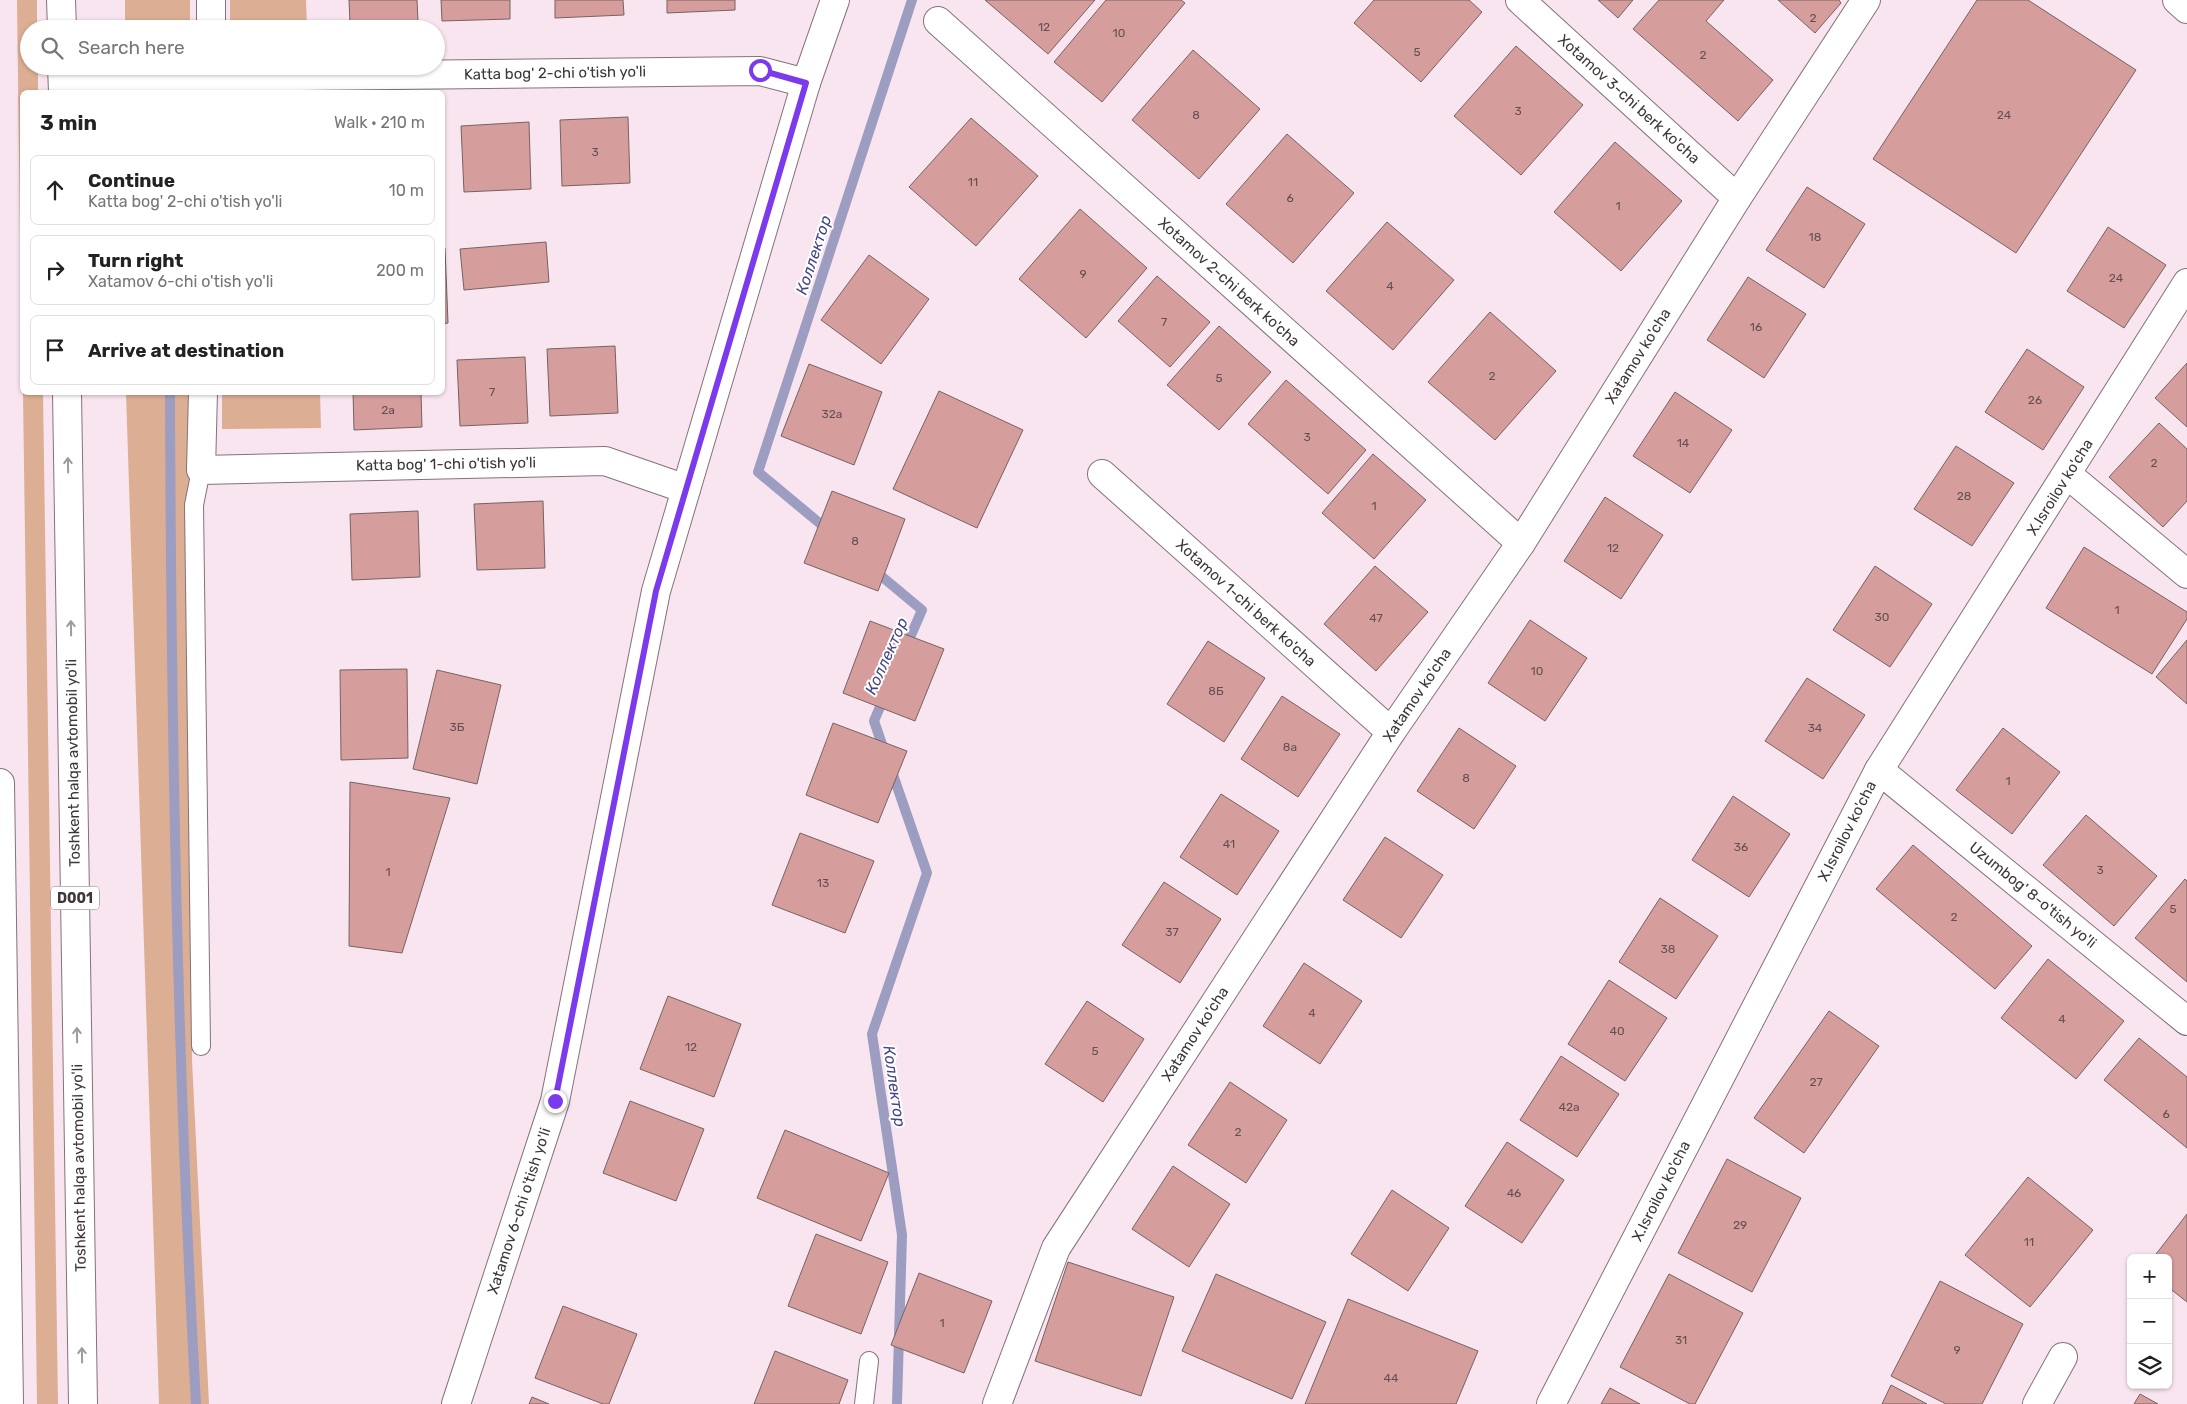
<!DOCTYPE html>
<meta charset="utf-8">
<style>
body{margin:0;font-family:Rubik,sans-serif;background:#f6f6f6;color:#222}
.controls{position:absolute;right:15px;bottom:15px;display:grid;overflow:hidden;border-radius:8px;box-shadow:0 1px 4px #0004}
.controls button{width:45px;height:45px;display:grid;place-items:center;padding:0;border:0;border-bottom:1px solid #e0e0e0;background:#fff;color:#222;font:25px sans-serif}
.stop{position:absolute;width:15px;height:15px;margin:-11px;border:4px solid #7c3aed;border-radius:50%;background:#fff}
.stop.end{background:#7c3aed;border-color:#fff;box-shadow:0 1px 5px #0008}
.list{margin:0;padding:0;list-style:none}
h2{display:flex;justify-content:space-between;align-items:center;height:65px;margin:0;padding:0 20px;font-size:21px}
h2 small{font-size:16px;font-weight:400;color:#767676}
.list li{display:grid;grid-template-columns:32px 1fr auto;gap:15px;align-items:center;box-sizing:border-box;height:70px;margin:0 10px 10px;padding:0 10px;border:1px solid #e0e0e0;border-radius:8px}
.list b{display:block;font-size:19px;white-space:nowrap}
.list p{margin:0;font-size:16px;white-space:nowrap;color:#767676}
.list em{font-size:16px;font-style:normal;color:#767676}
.icon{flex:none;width:28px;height:28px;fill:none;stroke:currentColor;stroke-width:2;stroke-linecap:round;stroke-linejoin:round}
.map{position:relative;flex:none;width:2187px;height:1404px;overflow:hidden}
.search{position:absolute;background:#fff;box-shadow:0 1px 4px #0004;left:20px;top:20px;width:425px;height:55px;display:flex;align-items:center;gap:12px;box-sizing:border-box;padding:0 18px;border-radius:28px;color:#767676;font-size:19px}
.panel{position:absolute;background:#fff;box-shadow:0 1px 4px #0004;left:20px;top:90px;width:425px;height:305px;border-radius:8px}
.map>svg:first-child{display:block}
.green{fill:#dcaf94}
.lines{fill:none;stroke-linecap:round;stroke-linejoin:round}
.stream{stroke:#9c9dc0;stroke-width:10}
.building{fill:#d69d9d;stroke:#766262}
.service-casing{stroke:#84727b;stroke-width:20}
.minor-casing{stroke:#84727b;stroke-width:30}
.trunk-casing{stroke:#84727b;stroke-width:30}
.service{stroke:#fff;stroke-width:18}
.minor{stroke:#fff;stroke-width:28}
.trunk{stroke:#fff;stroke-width:28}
.oneway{stroke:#9e9b9c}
.route{stroke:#7c3aed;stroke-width:6}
.labels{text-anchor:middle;stroke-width:4;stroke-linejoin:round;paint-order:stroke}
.number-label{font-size:12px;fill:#645053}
.shield{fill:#fff;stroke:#787375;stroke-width:1}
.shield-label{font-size:14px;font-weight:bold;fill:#3e373a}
.street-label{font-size:15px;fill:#3e373a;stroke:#fff}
.water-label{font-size:16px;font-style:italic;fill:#454782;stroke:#fff}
</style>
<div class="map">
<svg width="2187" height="1404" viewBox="0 0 2187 1404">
<rect width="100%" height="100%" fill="#f9e5ef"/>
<g class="green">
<path d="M 17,0 L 37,0 L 37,29 L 29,29 L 29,66 L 38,66 L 38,92 L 22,92 L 22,391 Z"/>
<rect x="125" y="0" width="65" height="29"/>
<path d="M 230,0 L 306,0 L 307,29 L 230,29 Z"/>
<path d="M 23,393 L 43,393 L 58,1404 L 37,1404 Z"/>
<path d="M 126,393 L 193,393 L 192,1060 L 209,1404 L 159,1404 Z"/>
<path d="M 222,393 L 320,393 L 321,428 L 222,429 Z"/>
</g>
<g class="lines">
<g class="stream">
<path d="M 170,392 C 171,730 177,1067 196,1404"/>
<path d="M 829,531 L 758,472 L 912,0"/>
<path d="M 874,570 L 922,610 L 905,649"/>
<path d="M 885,753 L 874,721 L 885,695"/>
<path d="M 891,769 L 927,873 L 872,1034 L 902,1235 L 897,1404"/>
</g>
</g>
<g class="building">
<path d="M 349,0 L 417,0 L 418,21 L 350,23 Z"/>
<path d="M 441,0 L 510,0 L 510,19 L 442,21 Z"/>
<path d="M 555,0 L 623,0 L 624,15 L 555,18 Z"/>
<path d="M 667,0 L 735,0 L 735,10 L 667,13 Z"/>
<path d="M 985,0 L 1095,0 L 1048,54 Z"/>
<path d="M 1106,0 L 1181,0 L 1185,3 L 1102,102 L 1054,62 Z"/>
<path d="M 1374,0 L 1469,0 L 1482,12 L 1421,82 L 1354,23 Z"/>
<path d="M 1598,0 L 1633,0 L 1618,18 Z"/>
<path d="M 1659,0 L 1724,0 L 1706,21 L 1773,80 L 1738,121 L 1633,29 Z"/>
<path d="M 1778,0 L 1839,0 L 1841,3 L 1815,33 Z"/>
<path d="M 1977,0 L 2028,0 L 2136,70 L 2016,253 L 1873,159 Z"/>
<path d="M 1516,46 L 1583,105 L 1521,175 L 1454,116 Z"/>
<path d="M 1193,50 L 1260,109 L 1199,179 L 1132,120 Z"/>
<path d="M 628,117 L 630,183 L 562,186 L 560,120 Z"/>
<path d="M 971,118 L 1038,176 L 976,246 L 909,187 Z"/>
<path d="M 529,122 L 531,189 L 464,192 L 461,126 Z"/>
<path d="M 1287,134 L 1354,193 L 1293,263 L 1226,204 Z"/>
<path d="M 1615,142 L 1682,201 L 1621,271 L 1554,212 Z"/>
<path d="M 1807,187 L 1865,224 L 1824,288 L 1766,250 Z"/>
<path d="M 1080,209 L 1147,268 L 1086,338 L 1019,279 Z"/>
<path d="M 1387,222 L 1454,280 L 1393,350 L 1326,291 Z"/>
<path d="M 2108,227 L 2166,265 L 2124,328 L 2067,291 Z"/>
<path d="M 546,242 L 549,282 L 464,290 L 460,249 Z"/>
<path d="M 442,248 L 445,248 L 448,323 L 442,324 Z"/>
<path d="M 869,255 L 929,299 L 881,364 L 821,320 Z"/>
<path d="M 1157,276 L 1210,322 L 1170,367 L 1118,321 Z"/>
<path d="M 1748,277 L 1806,314 L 1764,378 L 1707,340 Z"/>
<path d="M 1490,312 L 1556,371 L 1495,440 L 1428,382 Z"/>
<path d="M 1219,326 L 1271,372 L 1219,430 L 1167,385 Z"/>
<path d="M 615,346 L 618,413 L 550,416 L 547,349 Z"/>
<path d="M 2027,349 L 2084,387 L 2043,450 L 1985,412 Z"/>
<path d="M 525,357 L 528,423 L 460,426 L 457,360 Z"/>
<path d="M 2187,363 L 2187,427 L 2155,398 Z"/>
<path d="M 809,364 L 882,392 L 854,465 L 781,436 Z"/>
<path d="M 1286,380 L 1366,450 L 1328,494 L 1248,424 Z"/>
<path d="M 939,391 L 1023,430 L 977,528 L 893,489 Z"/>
<path d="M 353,392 L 421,392 L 422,427 L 354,430 Z"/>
<path d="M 1675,392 L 1732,430 L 1690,493 L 1633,456 Z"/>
<path d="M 2159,423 L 2187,449 L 2187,501 L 2163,527 L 2109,477 Z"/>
<path d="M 1956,446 L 2014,483 L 1972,546 L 1914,509 Z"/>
<path d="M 1373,454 L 1426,500 L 1374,559 L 1322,513 Z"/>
<path d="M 832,491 L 905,519 L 878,591 L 804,563 Z"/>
<path d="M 1605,497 L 1663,535 L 1621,599 L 1564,561 Z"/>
<path d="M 543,501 L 545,568 L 477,570 L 474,504 Z"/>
<path d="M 418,511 L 420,577 L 352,580 L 350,514 Z"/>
<path d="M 2084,547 L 2187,612 L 2187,619 L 2152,674 L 2046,608 Z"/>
<path d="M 1375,566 L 1428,612 L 1376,671 L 1324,624 Z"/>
<path d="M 1875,566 L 1932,604 L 1890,667 L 1833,630 Z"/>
<path d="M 1530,620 L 1587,658 L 1545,721 L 1488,683 Z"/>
<path d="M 870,621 L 944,649 L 915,721 L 843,693 Z"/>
<path d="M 2187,640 L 2187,704 L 2156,677 Z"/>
<path d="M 1208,641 L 1265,678 L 1224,742 L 1167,704 Z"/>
<path d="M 407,669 L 408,758 L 341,760 L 340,670 Z"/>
<path d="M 437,670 L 501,685 L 477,784 L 413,769 Z"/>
<path d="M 1807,678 L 1865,715 L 1823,779 L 1765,741 Z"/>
<path d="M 1282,696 L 1340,734 L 1298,797 L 1241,759 Z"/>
<path d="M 833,723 L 907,751 L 878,823 L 806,795 Z"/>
<path d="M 1459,728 L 1516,766 L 1474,829 L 1417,791 Z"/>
<path d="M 2003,728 L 2060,772 L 2012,834 L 1956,790 Z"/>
<path d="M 350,782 L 450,798 L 402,953 L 349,946 Z"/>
<path d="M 1221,794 L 1279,831 L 1237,895 L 1180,857 Z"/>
<path d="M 1733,796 L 1790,834 L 1749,897 L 1692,860 Z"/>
<path d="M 2086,815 L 2157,876 L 2114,926 L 2043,865 Z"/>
<path d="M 800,833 L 874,861 L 845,933 L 772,905 Z"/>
<path d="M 1385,837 L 1443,875 L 1401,938 L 1343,900 Z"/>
<path d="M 1913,845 L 2032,946 L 1995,989 L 1876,889 Z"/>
<path d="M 2185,879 L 2187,881 L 2187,982 L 2135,938 Z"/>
<path d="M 1164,882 L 1221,919 L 1180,983 L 1122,945 Z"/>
<path d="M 1660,898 L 1718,936 L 1676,999 L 1619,962 Z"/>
<path d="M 2048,959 L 2124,1021 L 2076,1079 L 2001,1018 Z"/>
<path d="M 1304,963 L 1362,1001 L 1320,1064 L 1263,1026 Z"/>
<path d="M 1609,980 L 1667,1018 L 1625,1081 L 1568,1044 Z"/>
<path d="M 668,996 L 741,1024 L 714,1097 L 640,1069 Z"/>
<path d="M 1087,1001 L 1144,1039 L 1103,1102 L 1045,1064 Z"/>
<path d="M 1829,1011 L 1879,1046 L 1804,1153 L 1754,1118 Z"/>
<path d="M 2139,1038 L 2187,1077 L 2187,1148 L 2104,1080 Z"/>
<path d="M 1561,1056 L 1619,1094 L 1577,1157 L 1520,1120 Z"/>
<path d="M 1230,1082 L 1287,1120 L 1246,1183 L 1188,1145 Z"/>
<path d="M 630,1101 L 704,1129 L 676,1201 L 603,1173 Z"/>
<path d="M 785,1130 L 889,1173 L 861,1241 L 757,1198 Z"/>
<path d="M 1507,1142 L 1564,1180 L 1522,1243 L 1465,1206 Z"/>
<path d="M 1727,1159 L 1801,1198 L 1752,1292 L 1678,1253 Z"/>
<path d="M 1173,1166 L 1230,1204 L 1189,1267 L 1132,1229 Z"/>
<path d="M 2028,1177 L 2093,1230 L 2030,1307 L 1965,1255 Z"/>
<path d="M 1392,1190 L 1449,1228 L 1408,1291 L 1351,1254 Z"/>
<path d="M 2187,1214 L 2187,1302 L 2168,1287 L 2168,1258 L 2153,1258 Z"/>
<path d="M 816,1234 L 888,1262 L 861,1334 L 788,1306 Z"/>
<path d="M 1068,1262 L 1174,1297 L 1141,1396 L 1035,1361 Z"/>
<path d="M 919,1273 L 992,1301 L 964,1373 L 891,1345 Z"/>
<path d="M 1216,1274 L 1326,1322 L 1292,1399 L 1182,1351 Z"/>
<path d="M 1669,1274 L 1743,1313 L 1695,1404 L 1690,1404 L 1620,1367 Z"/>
<path d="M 1940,1281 L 2023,1324 L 1982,1404 L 1946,1404 L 1891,1376 Z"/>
<path d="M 1348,1299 L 1478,1351 L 1456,1404 L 1305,1404 Z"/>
<path d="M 563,1306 L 637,1334 L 609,1404 L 603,1404 L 535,1378 Z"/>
<path d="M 775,1351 L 848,1380 L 839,1404 L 754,1404 Z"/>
<path d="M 1891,1385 L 1927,1404 L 1882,1404 Z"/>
<path d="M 1610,1388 L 1640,1404 L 1601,1404 Z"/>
<path d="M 2140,1394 L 2158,1404 L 2134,1404 Z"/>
<path d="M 532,1397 L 549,1404 L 529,1404 Z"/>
</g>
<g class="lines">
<defs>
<g id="service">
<path d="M 201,1046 L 194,505 L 201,470"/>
<path d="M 864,1404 L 869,1361"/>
</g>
<g id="minor">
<path d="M 211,0 L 211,29"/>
<path d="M 1520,0 L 1737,198"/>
<path d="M 2177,0 L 2187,9"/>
<path d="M 938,21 L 1521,543"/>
<path d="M 63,85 L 211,77 L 760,71 L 806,83"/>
<path d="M 203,392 L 201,470 L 605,461 L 686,489"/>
<path d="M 1102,474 L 1391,732"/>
<path d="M 2068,475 L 2187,574"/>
<path d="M 1879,770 L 2187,1021"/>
<path d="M 456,1404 L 555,1101 L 656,591 L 806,83 L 835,0"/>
<path d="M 997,1404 L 1056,1248 L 1391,732 L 1521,543 L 1737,198 L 1866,0"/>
<path d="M 1551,1404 L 1879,770 L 2187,283"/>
<path d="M 2037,1404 L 2063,1357"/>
</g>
<g id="trunk">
<path d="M 61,0 L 62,29"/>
<path d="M 62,66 L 63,92"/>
<path d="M 67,392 L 83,1404"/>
<path d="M 0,783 L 9,1404"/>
</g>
</defs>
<use href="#service" class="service-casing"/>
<use href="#minor" class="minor-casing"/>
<use href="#trunk" class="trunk-casing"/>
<use href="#service" class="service"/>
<use href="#minor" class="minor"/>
<use href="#trunk" class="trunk"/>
</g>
<defs><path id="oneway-shaft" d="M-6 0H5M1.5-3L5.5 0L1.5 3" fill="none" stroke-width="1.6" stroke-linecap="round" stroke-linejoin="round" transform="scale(1.25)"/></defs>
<g class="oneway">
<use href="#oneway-shaft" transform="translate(68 465) rotate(-91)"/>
<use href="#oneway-shaft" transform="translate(71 628) rotate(-91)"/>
<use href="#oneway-shaft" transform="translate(77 1035) rotate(-91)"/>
<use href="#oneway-shaft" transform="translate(82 1355) rotate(-91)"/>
</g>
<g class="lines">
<path class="route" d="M 555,1101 L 656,591 L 806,83 L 760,70"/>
</g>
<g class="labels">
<g class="number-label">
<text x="1813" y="22">2</text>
<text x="1044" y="31">12</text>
<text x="1119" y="37">10</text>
<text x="1417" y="56">5</text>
<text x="1703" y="59">2</text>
<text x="1518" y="115">3</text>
<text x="1196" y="119">8</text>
<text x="2004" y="119">24</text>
<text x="595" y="156">3</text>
<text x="973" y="186">11</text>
<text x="1290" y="202">6</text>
<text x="1618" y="210">1</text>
<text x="1815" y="241">18</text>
<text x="1083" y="278">9</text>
<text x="2116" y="282">24</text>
<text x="1390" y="290">4</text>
<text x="1164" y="326">7</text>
<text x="1756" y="331">16</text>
<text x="1492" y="380">2</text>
<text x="1219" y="382">5</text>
<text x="492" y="396">7</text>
<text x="2035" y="404">26</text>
<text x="388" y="414">2а</text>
<text x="832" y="418">32a</text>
<text x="1307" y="441">3</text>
<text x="1683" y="447">14</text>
<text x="2154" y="467">2</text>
<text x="1964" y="500">28</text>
<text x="1374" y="510">1</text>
<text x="855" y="545">8</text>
<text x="1613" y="552">12</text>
<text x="2117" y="614">1</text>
<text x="1882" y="621">30</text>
<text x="1376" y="622">47</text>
<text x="1537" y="675">10</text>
<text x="1216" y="695">8Б</text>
<text x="457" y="731">3Б</text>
<text x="1815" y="732">34</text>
<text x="1290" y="751">8а</text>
<text x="1466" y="782">8</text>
<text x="2008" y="785">1</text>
<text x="1229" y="848">41</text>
<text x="1741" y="851">36</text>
<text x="2100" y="874">3</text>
<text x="388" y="876">1</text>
<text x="823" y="887">13</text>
<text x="2173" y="913">5</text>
<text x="1954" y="921">2</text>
<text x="1172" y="936">37</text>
<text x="1668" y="953">38</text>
<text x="1312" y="1017">4</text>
<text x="2062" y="1023">4</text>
<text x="1617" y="1035">40</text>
<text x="691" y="1051">12</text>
<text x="1095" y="1055">5</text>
<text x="1816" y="1086">27</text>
<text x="1569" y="1111">42а</text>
<text x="2166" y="1118">6</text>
<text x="1238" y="1136">2</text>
<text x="1514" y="1197">46</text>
<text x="1740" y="1229">29</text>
<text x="2029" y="1246">11</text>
<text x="942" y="1327">1</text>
<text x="1681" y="1344">31</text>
<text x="1957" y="1354">9</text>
<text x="1391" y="1382">44</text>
</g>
<rect class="shield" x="51" y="886.5" width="48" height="23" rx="4"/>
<g class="shield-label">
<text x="75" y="903">D001</text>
</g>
<g class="street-label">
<text transform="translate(555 73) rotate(-1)" y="5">Katta bog' 2-chi o'tish yo'li</text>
<text transform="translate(1629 99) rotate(42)" y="5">Xotamov 3-chi berk ko'cha</text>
<text transform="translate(1229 282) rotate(42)" y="5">Xotamov 2-chi berk ko'cha</text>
<text transform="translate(1638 356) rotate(-58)" y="5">Xatamov ko'cha</text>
<text transform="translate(446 464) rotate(-1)" y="5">Katta bog' 1-chi o'tish yo'li</text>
<text transform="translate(2060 487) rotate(-58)" y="5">X.Isroilov ko'cha</text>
<text transform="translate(1246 603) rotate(42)" y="5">Xotamov 1-chi berk ko'cha</text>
<text transform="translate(1417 695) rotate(-56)" y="5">Xatamov ko'cha</text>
<text transform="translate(73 763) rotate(-91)" y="5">Toshkent halqa avtomobil yo'li</text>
<text transform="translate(1847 831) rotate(-63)" y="5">X.Isroilov ko'cha</text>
<text transform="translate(2033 895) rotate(39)" y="5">Uzumbog' 8-o'tish yo'li</text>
<text transform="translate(1195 1034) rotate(-57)" y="5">Xatamov ko'cha</text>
<text transform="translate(79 1168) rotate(-91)" y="5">Toshkent halqa avtomobil yo'li</text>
<text transform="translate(1661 1191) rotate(-63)" y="5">X.Isroilov ko'cha</text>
<text transform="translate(519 1211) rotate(-72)" y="5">Xatamov 6-chi o'tish yo'li</text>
</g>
<g class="water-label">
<text transform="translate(813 255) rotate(-72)" y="6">Коллектор</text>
<text transform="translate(886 656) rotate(-66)" y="6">Коллектор</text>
<text transform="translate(895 1086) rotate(82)" y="6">Коллектор</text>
</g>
</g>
</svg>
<div class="controls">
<button>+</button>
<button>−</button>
<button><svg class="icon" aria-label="layers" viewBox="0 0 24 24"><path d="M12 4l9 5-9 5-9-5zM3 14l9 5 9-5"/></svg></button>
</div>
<div class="stop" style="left:760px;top:70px"></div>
<div class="stop end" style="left:555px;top:1101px"></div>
<div class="search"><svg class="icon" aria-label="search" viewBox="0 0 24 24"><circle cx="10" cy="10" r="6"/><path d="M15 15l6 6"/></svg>Search here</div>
<section class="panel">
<h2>3 min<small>Walk · 210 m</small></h2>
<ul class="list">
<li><svg class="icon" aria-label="ahead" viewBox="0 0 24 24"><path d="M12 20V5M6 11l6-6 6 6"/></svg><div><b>Continue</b><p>Katta bog' 2-chi o'tish yo'li</p></div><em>10 m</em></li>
<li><svg class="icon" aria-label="right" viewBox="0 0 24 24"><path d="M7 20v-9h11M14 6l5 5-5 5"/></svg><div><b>Turn right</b><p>Xatamov 6-chi o'tish yo'li</p></div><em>200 m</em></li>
<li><svg class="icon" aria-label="arrive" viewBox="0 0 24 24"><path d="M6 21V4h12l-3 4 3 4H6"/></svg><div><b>Arrive at destination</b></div></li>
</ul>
</section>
</div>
